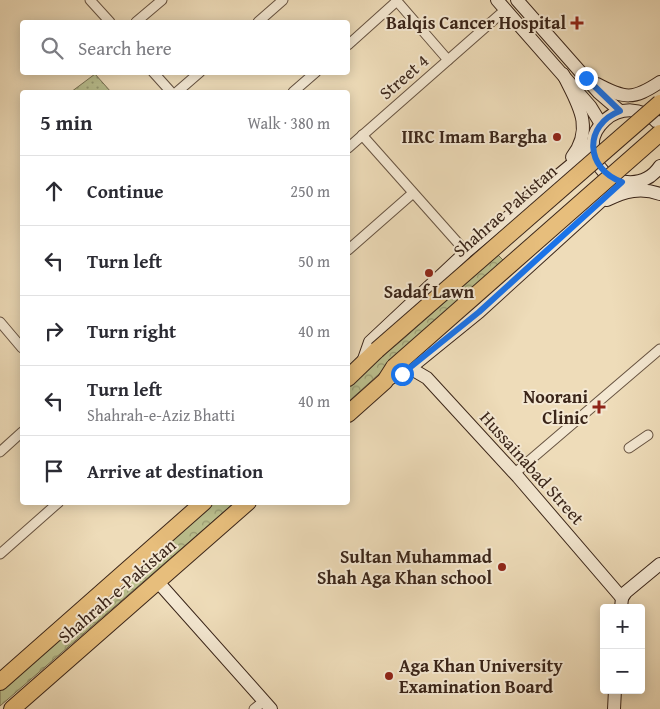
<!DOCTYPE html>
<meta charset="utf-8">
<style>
body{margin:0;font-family:"Gentium Book Plus",serif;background:#f2f2f3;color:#2b2b33}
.controls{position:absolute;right:15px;bottom:15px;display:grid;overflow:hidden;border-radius:5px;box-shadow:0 2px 12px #0003}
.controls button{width:45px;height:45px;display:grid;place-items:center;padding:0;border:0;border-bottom:1px solid #e1e1e2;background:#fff;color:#2b2b33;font:25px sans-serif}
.stop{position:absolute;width:15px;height:15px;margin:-11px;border:4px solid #1a73e8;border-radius:50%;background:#fff}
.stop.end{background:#1a73e8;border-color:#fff;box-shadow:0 1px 5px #0008}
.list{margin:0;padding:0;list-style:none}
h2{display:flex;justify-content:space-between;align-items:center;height:65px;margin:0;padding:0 20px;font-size:21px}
h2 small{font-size:16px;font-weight:400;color:#7c7c81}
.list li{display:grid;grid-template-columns:32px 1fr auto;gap:15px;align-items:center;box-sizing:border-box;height:70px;padding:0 20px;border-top:1px solid #e1e1e2}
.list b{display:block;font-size:19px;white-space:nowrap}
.list p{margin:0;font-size:16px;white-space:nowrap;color:#7c7c81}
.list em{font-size:16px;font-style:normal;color:#7c7c81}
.icon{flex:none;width:28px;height:28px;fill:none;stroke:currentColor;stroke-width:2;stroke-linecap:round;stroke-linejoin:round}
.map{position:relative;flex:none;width:660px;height:709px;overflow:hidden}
.search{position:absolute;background:#fff;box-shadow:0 2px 12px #0003;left:20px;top:20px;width:330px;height:55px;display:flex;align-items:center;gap:12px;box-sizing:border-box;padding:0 18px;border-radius:5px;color:#7c7c81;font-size:19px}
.panel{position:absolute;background:#fff;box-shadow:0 2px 12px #0003;left:20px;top:90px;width:330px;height:415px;border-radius:5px}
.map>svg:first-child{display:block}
.grass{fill:url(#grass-dots);stroke:#7a7253}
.forest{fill:url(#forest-crowns);stroke:#7a7253}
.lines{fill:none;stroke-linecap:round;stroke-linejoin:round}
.street-casing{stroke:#675341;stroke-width:11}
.secondary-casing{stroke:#3a2519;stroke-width:14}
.highway-casing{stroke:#3a2519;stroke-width:18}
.street{stroke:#f4e8d2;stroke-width:9}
.secondary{stroke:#f4e8d2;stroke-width:12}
.highway{stroke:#e7be7c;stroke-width:16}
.highway-bridge-casing{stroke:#3a2519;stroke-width:18;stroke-linecap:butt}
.highway-bridge{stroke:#e7be7c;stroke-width:16}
.route{stroke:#1a73e8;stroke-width:6}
.poi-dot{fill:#8f2418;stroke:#f4e8d2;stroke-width:2}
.labels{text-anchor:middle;stroke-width:4;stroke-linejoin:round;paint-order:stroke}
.poi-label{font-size:18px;font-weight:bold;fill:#3a2519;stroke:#f4e8d2;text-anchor:end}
.street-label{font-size:18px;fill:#3a2519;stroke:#f4e8d2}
</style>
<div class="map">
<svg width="660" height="709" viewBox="0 0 660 709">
<defs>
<pattern id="grass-dots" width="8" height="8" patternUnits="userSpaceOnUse" patternTransform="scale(1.25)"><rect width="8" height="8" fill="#bbbf8d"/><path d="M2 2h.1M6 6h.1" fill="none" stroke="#999b72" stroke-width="1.8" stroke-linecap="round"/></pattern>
<pattern id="forest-crowns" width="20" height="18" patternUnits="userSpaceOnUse" patternTransform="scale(1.25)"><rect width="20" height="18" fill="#bbbf8d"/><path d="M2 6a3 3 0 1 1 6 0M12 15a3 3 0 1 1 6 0" fill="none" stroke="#999b72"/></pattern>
</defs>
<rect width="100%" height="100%" fill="#eedcb9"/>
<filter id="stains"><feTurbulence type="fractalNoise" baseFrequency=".004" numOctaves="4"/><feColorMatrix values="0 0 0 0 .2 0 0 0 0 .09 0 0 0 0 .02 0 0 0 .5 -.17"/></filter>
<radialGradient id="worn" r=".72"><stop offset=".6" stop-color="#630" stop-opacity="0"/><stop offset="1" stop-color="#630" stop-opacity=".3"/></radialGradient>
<path class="grass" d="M 95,74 L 111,92 L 71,92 Z"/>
<g class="forest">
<path d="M 498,255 L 504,261 L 348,402 L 348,385 L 401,341 Z"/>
<path d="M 212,503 L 234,503 L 0,706 L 0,689 Z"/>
</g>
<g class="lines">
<defs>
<g id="street">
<path d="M 90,0 L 110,22"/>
<path d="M 396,0 L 448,60"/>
<path d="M 136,22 L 162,0"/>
<path d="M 258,22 L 283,0"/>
<path d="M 348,45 L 397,1"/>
<path d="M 153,72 L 171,92"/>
<path d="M 177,92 L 200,72"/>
<path d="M 293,92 L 316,72"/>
<path d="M 362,135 L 466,252"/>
<path d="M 348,148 L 505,10"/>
<path d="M 348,250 L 413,193"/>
<path d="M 0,322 L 22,348"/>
<path d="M 629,448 L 648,435"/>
<path d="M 0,452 L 22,432"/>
<path d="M 515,473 L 660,349"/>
<path d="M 0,554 L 59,502"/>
<path d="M 254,709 L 264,701"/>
</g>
<g id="secondary">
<path d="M 497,0 L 590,106 L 601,124"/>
<path d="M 517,0 L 599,93 L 620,111"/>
<path d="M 563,74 C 577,103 595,127 572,157"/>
<path d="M 597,84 C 625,99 633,100 660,82"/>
<path d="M 660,125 C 624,85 569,136 603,171 C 609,178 617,182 627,182 C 640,183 652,178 660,166"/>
<path d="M 607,200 C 625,191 641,187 660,194"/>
<path d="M 363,362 L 370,342 L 466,252 L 571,165 L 593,143"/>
<path d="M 410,368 L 427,378 L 518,477 L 622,598"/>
<path d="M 385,381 L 410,368 L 479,312 L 622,182"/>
<path d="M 158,582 L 271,709"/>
<path d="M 621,608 L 622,598 L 626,592 L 660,564"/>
<path d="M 614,709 L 615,690"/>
</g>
<g id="highway">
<path d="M 348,378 L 377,350"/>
<path d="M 348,414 L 385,381 L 394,367"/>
<path d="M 0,682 L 204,502"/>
<path d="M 12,709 L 248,502"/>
</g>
</defs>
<use href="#street" class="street-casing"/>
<use href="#secondary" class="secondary-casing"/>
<use href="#highway" class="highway-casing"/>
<use href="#street" class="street"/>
<use href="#secondary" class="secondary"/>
<use href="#highway" class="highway"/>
<defs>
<g id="highway-bridge">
<path d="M 377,350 L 660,103"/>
<path d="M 394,367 L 660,133"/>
</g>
</defs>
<use href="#highway-bridge" class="highway-bridge-casing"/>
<use href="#highway-bridge" class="highway-bridge"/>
</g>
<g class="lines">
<path class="route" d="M 402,374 L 479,312 L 622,182 C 585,169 583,125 620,111 L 586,78"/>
</g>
<g class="poi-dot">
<path d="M574.5 15.5h5v5h5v5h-5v5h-5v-5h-5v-5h5z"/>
<circle cx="557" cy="137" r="5"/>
<circle cx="429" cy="273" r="5"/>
<path d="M596.5 399.5h5v5h5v5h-5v5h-5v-5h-5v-5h5z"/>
<circle cx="502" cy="567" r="5"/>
<circle cx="389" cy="676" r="5"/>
</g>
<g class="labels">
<g class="poi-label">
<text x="566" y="29">Balqis Cancer Hospital</text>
<text x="547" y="143">IIRC Imam Bargha</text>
<text x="429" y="298" text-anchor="middle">Sadaf Lawn</text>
<text x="588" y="403">Noorani<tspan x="588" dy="21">Clinic</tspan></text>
<text x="492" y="563">Sultan Muhammad<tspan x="492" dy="21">Shah Aga Khan school</tspan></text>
<text x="399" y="672" text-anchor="start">Aga Khan University<tspan x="399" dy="21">Examination Board</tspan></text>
</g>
<g class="street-label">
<text transform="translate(404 77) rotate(-41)" y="6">Street 4</text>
<text transform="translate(505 211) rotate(-41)" y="6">Shahrae Pakistan</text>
<text transform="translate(532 468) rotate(48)" y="6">Hussainabad Street</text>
<text transform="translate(117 591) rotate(-41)" y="6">Shahrah-e-Pakistan</text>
</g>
</g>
<rect width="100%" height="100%" filter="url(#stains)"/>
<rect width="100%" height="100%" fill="url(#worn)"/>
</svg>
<div class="controls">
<button>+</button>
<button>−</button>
</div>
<div class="stop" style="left:402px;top:374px"></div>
<div class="stop end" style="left:586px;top:78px"></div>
<div class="search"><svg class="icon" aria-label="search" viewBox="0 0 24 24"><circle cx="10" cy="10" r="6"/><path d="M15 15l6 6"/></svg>Search here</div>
<section class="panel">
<h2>5 min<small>Walk · 380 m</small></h2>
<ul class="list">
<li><svg class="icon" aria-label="ahead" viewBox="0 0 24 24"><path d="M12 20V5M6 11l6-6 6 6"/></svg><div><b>Continue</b></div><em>250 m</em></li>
<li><svg class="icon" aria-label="left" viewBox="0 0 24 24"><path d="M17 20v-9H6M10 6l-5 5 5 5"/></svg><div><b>Turn left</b></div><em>50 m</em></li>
<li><svg class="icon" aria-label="right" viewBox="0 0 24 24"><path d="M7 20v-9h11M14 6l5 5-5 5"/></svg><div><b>Turn right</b></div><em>40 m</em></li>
<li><svg class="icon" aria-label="left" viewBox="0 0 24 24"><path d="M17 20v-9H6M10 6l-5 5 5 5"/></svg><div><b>Turn left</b><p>Shahrah-e-Aziz Bhatti</p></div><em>40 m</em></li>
<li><svg class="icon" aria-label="arrive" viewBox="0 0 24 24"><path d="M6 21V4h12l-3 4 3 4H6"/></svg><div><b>Arrive at destination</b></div></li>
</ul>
</section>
</div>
